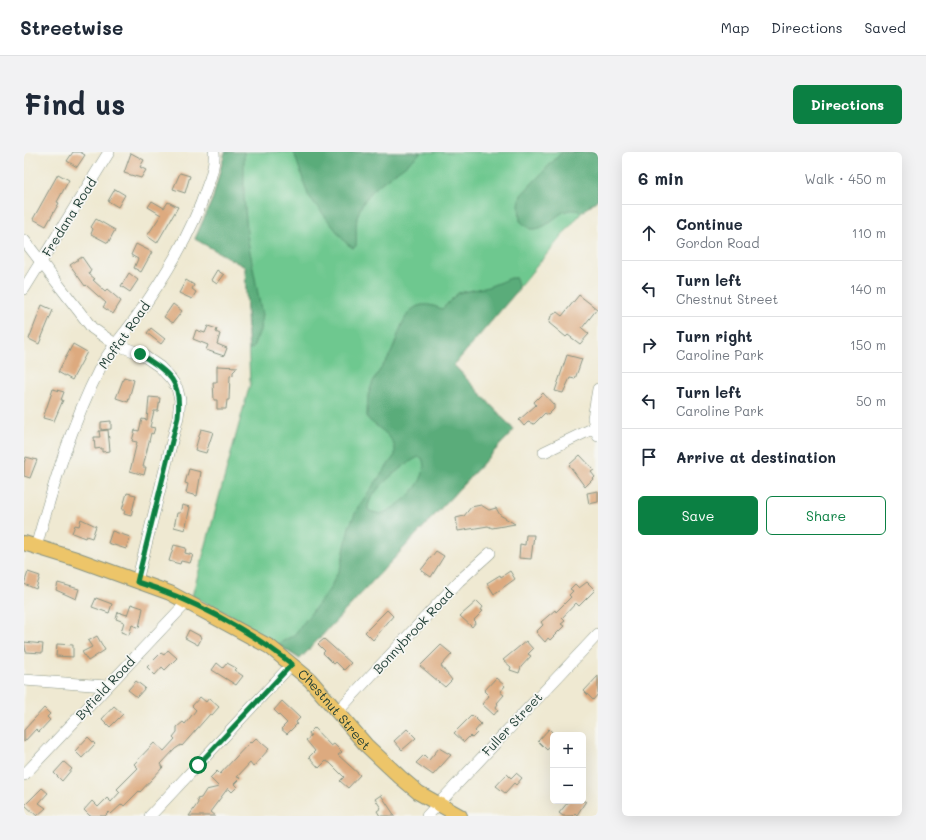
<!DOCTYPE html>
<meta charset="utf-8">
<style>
body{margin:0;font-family:Mali,sans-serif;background:#f2f2f3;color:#1f2937}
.controls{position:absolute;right:12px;bottom:12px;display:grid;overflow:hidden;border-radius:6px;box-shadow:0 4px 16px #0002}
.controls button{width:36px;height:36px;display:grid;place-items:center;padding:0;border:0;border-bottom:1px solid #e0e1e3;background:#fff;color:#1f2937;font:20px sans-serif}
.stop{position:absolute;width:12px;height:12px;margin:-9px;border:3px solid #0b8043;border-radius:50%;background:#fff}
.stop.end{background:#0b8043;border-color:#fff;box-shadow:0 1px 4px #0008}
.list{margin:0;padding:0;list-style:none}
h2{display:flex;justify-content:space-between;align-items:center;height:52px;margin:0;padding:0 16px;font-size:17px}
h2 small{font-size:13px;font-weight:400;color:#747a83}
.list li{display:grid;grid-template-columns:26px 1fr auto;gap:12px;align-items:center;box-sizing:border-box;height:56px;padding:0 16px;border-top:1px solid #e0e1e3}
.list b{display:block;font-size:15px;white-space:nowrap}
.list p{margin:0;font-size:13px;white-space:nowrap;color:#747a83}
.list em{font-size:13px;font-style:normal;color:#747a83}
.actions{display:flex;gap:8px;padding:12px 16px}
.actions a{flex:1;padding:9px 0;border:1px solid #0b8043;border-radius:6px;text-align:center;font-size:14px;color:#0b8043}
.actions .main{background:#0b8043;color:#fff}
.icon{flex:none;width:22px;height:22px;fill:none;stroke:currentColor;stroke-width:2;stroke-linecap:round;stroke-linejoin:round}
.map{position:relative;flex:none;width:574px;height:664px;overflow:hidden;border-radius:6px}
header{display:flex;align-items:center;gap:24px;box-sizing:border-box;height:56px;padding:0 20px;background:#fff;border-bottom:1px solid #e0e1e3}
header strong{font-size:19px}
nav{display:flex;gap:22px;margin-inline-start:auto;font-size:14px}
.intro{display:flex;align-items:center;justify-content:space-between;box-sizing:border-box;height:96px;padding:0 24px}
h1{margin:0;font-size:28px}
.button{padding:10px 18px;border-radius:6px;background:#0b8043;color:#fff;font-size:14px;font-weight:700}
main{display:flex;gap:24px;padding:0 24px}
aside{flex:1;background:#fff;border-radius:6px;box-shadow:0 4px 16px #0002}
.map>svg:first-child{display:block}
.green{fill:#6ec88f;stroke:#468262}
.forest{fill:#5aac7a;stroke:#3c7457;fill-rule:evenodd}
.building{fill:#ddaa7f}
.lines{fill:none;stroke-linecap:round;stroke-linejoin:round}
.minor-casing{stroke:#879383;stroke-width:12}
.major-casing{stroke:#879383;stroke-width:16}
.minor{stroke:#fff;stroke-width:11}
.major{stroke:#edc569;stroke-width:14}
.route{stroke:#0b8043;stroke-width:5}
.labels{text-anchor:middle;stroke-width:3.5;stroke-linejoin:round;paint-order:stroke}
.street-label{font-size:13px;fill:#1f3d34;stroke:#f6f6f2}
</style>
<header>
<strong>Streetwise</strong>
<nav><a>Map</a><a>Directions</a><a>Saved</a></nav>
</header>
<div class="intro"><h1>Find us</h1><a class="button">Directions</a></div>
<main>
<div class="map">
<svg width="574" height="664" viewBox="0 0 574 664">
<rect width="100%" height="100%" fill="#f6f6f2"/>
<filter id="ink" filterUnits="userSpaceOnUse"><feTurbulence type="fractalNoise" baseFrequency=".025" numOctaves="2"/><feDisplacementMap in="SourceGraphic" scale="8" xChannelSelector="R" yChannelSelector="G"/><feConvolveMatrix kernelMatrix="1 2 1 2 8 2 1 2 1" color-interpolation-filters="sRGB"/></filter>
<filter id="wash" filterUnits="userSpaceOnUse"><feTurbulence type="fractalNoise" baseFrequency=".012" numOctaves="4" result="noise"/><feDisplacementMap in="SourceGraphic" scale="16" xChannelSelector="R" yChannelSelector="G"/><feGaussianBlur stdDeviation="0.9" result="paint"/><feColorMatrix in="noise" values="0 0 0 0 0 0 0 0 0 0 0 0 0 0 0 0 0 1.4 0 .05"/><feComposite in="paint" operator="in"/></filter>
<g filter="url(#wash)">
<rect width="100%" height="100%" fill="#efe9d2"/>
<path class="green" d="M 201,0 L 574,0 L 574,47 L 558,60 L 430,213 L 490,278 L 276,507 L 206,463 L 168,444 L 226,232 L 221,115 L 171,87 L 189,46 Z"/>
<g class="forest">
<path d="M 201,0 L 220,0 L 220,46 L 224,89 L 238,163 L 236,178 L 229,196 L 225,198 L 221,115 L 171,87 L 189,46 Z"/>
<path d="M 270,0 L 397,0 C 376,23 342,31 333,66 C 331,75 333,85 332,94 L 329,96 L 322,91 L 284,43 Z"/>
<path d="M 538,0 L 574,0 L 574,47 L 558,60 C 534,50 529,79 506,77 L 496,69 L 495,52 L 497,43 Z"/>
<path d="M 487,126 L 492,126 L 495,137 L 430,213 L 490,278 L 276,507 L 254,492 L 270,483 L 305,438 L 317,414 L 325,375 L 334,355 L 371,303 C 373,284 354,277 343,266 C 343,258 343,249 345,242 C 348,226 359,215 367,201 C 374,187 378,160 394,154 C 402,151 411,154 418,157 L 434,141 L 464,135 ZM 395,305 L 398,306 C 408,328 375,356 356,362 L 345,359 C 337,345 383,309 395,305 Z"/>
</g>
<g id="blocks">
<g class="building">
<path d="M 49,0 L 56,0 L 61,3 L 53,15 L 43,9 Z"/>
<path d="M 107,1 L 120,8 L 116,15 L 122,18 L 117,26 L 100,21 Z"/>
<path d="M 156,21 L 166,24 L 161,41 L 149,37 Z"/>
<path d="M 34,22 L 45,28 L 33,50 L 35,51 L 22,74 L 9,67 Z"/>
<path d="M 91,37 L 101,43 L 94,55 L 84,49 Z"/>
<path d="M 128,49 L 140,56 L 144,50 L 154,55 L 133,91 L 123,84 L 137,63 L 124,55 Z"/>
<path d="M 72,67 L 91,78 L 84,91 L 67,82 L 69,77 L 67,75 Z"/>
<path d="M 112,92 L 128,100 L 117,120 L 110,116 L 114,107 L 107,103 Z"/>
<path d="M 58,105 L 67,118 L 65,122 L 71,127 L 69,128 L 81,139 L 83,137 L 97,149 L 89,162 L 79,155 L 82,151 L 62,133 L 61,134 L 46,113 Z"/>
<path d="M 193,118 L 200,123 L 193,132 L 187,128 Z"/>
<path d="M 105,121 L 114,128 L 106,140 L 97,134 Z"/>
<path d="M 162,128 L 170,133 L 168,137 L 172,140 L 168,147 L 155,141 Z"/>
<path d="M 555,143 L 573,157 L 558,176 L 565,182 L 556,192 L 544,183 L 542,185 L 525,171 L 527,164 L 533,160 L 538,164 Z"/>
<path d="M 149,152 L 158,159 L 149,171 L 140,165 Z"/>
<path d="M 18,153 L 29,158 L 15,192 L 5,187 Z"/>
<path d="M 184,174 L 193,177 L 192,180 L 196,182 L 193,192 L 203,196 L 200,204 L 182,198 L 184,193 L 169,187 L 172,178 L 181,181 Z"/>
<path d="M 127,176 L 141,187 L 137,192 L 123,181 Z"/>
<path d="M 49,192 L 63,200 L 48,228 L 34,220 Z"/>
<path d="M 543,203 L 558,207 L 551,227 L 546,226 L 539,241 L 531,239 Z"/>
<path d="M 193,214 L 214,215 L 209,220 L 209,223 L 206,224 L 205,248 L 203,248 L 202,257 L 193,257 L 193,248 L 190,248 L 189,230 L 193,230 Z"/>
<path d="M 100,225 L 110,228 L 104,250 L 92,246 Z"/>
<path d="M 29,237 L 40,240 L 37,248 L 39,248 L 30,269 L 19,266 Z"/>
<path d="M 519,241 L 530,253 L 530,257 L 524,263 L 521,261 L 510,272 L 504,270 L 500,274 L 495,268 L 512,253 L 510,250 Z"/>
<path d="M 125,245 L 136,246 L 134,259 L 130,259 L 126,275 L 131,276 L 129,282 L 127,281 L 119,315 L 122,315 L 120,323 L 106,319 L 113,290 L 108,289 L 111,278 L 115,279 L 118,267 L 123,268 Z"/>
<path d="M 87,269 L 87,277 L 77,278 L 77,270 Z"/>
<path d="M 177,277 L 189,280 L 182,301 L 171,298 Z"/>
<path d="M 84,278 L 86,299 L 78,300 L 78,296 L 71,297 L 70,285 L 76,285 L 75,279 Z"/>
<path d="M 556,303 L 570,318 L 567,320 L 571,325 L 561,335 L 545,313 Z"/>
<path d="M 2,305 L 13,308 L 6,326 L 0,324 L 0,311 Z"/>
<path d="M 165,317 L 177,320 L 173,344 L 162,341 L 164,332 L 161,331 Z"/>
<path d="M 574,339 L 574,350 L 565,352 L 563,341 Z"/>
<path d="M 103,341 L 112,343 L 107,364 L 100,362 L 101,358 L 98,358 Z"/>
<path d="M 158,353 L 166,355 L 161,378 L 150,375 L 153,361 L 156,361 Z"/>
<path d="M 457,353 L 465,358 L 472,356 L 476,363 L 491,372 L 468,376 L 464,374 L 434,379 L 432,366 L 440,364 L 447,355 Z"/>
<path d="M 57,367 L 72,374 L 68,386 L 62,384 L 61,386 L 48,381 L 51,373 L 55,374 Z"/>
<path d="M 88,379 L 106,385 L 102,397 L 84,391 Z"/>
<path d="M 502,383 L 510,383 L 507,407 L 495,406 L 496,392 L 501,393 Z"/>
<path d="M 150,393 L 162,396 L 161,401 L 169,403 L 166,411 L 157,409 L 156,412 L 145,409 Z"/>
<path d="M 412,399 L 420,404 L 407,425 L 397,418 Z"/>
<path d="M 486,419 L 491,427 L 470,442 L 463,431 L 476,423 L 477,425 Z"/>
<path d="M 4,420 L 16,424 L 12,437 L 0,432 Z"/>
<path d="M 563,430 L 571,438 L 555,454 L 552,451 L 538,466 L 541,469 L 537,472 L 540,474 L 526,488 L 524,486 L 521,490 L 512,480 L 519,473 L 517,470 L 531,458 L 532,460 L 547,445 L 545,443 L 549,439 L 546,437 L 551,432 L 555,436 Z"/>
<path d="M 34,431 L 55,437 L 52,447 L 32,438 Z"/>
<path d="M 72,446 L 88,452 L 85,461 L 68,455 Z"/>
<path d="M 453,449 L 459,455 L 457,458 L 459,459 L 450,468 L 452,470 L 448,475 L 436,464 Z"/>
<path d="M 107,452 L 119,456 L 115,476 L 108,473 L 105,483 L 97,480 L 100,470 L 92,467 L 94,460 L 103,463 Z"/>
<path d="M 363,458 L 369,464 L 349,488 L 341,480 Z"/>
<path d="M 165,478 L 178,485 L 174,493 L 161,486 Z"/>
<path d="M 73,484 L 81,498 L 64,509 L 58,500 L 68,495 L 64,489 Z"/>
<path d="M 300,487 L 327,511 L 320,518 L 312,510 L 310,512 L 299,501 L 301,499 L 294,492 Z"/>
<path d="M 502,489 L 509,497 L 504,502 L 507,504 L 497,515 L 495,521 L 486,518 L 487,515 L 479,508 Z"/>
<path d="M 0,490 L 19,492 L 18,501 L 2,500 Z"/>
<path d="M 33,492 L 49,493 L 49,505 L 32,504 Z"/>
<path d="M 417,493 L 428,502 L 417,514 L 428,528 L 421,535 L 396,514 Z"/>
<path d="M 144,498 L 153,506 L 141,518 L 138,515 L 131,523 L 123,515 L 137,501 L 140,503 Z"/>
<path d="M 193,511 L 199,516 L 203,511 L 212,516 L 210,518 L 219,524 L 212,533 L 188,518 Z"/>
<path d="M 574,524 L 574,542 L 569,548 L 560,539 Z"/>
<path d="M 472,526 L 481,534 L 476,540 L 480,543 L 473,551 L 474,552 L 472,555 L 474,558 L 470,563 L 458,552 L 465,544 L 460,539 Z"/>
<path d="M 112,529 L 121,536 L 113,545 L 104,538 Z"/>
<path d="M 176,545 L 182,550 L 185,546 L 195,555 L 188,563 L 186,562 L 158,594 L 157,593 L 151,597 L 137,612 L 139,615 L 116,640 L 115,639 L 100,654 L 98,652 L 87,662 L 85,660 L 81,664 L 66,664 L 60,658 L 68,649 L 74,655 L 83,646 L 87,650 L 96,640 L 93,637 L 114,616 L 110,612 L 130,591 L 140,599 L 151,587 L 149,585 L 153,580 L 153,575 L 159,570 L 161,572 L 172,558 L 168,554 Z"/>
<path d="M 258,549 L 276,566 L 272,570 L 273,572 L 263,582 L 257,577 L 263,571 L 250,558 Z"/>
<path d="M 90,554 L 99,562 L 86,575 L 78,567 Z"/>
<path d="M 20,556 L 26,562 L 23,565 L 26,568 L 15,580 L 12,577 L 0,590 L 0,578 Z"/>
<path d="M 448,563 L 457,572 L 451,579 L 453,581 L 448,586 L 446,584 L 440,590 L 430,581 Z"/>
<path d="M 290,576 L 307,594 L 310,592 L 318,600 L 314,603 L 336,623 L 324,636 L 316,629 L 320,625 L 306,611 L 302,609 L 295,616 L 285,605 L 291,599 L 282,588 L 287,584 L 285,581 Z"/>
<path d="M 383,577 L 392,586 L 378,598 L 370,589 Z"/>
<path d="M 525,577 L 529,581 L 529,591 L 523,598 L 514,589 Z"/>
<path d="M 64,585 L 71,592 L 58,606 L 51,599 Z"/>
<path d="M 232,586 L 245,597 L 229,615 L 226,611 L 213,625 L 216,626 L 210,632 L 213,635 L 208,640 L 204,636 L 186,660 L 191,664 L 165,664 L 174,651 L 173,647 L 177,646 L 182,638 L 195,635 L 186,626 L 193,619 L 196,622 L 226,590 L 227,591 Z"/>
<path d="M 415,596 L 427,603 L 409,623 L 392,611 L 400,603 L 405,608 Z"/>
<path d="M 40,610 L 48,617 L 38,629 L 30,621 Z"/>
<path d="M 492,621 L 498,626 L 492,633 L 490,631 L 481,641 L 472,634 L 483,622 L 487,626 Z"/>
<path d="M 18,636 L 24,641 L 15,651 L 22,656 L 13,664 L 1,653 Z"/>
<path d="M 357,643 L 371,664 L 356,664 L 353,659 L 357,656 L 351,647 Z"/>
<path d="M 545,649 L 562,649 L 553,663 L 551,661 L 548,664 L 539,664 L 535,661 Z"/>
</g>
</g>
</g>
<g filter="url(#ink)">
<use href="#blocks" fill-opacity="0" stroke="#879383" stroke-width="1"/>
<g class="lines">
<defs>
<g id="minor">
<path d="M 0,88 L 68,176 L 91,192 L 117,202 L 136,215 L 147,227 L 153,236 L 156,248 L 154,265 L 113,429"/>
<path d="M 0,137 L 85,0"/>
<path d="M 574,237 L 569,266 L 574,284"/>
<path d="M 520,300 L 570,276"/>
<path d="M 12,395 C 29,334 47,273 76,216 C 85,198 99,184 111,167 C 140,126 167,83 183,35 C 187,25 191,11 190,0"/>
<path d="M 0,528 L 82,534"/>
<path d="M 314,559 L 435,429 L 466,401"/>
<path d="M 0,623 L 164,449"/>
<path d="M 126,664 L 268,512"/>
<path d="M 403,664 L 574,482"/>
</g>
<g id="major">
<path id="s1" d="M 0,391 L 52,407 L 146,441 L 246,495 L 286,528 L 342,593 L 376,625 L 395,641 L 436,664"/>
</g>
</defs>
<use href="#minor" class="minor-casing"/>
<use href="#major" class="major-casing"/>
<use href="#minor" class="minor"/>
<use href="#major" class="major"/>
</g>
</g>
<g class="lines" filter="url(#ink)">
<path class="route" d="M 116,202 C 145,221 158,228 154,265 L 113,430 C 166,446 225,478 268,512 L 174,613"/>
</g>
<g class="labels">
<g class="street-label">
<text transform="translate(45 65) rotate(-58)" y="5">Fredana Road</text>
<text transform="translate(100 183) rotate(-55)" y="5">Moffat Road</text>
<text transform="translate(389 479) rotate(-47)" y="5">Bonnybrook Road</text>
<text transform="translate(81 536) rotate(-47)" y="5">Byfield Road</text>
<text dy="5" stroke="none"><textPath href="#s1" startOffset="358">Chestnut Street</textPath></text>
<text transform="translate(488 572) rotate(-47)" y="5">Fuller Street</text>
</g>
</g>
</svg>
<div class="controls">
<button>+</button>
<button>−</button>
</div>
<div class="stop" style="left:174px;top:613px"></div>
<div class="stop end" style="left:116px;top:202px"></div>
</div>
<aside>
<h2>6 min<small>Walk · 450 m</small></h2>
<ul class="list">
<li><svg class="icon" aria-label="ahead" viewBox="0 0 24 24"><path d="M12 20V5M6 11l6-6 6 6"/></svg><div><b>Continue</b><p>Gordon Road</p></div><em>110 m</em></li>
<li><svg class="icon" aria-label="left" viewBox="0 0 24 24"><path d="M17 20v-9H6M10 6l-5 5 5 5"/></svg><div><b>Turn left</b><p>Chestnut Street</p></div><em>140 m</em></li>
<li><svg class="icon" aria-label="right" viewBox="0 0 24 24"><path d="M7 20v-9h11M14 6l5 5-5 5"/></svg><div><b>Turn right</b><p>Caroline Park</p></div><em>150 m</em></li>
<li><svg class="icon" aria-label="left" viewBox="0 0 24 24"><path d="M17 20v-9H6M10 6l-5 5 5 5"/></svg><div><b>Turn left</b><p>Caroline Park</p></div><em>50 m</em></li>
<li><svg class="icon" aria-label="arrive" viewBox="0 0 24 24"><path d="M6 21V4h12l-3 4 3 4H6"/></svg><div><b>Arrive at destination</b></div></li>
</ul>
<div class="actions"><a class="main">Save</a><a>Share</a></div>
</aside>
</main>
